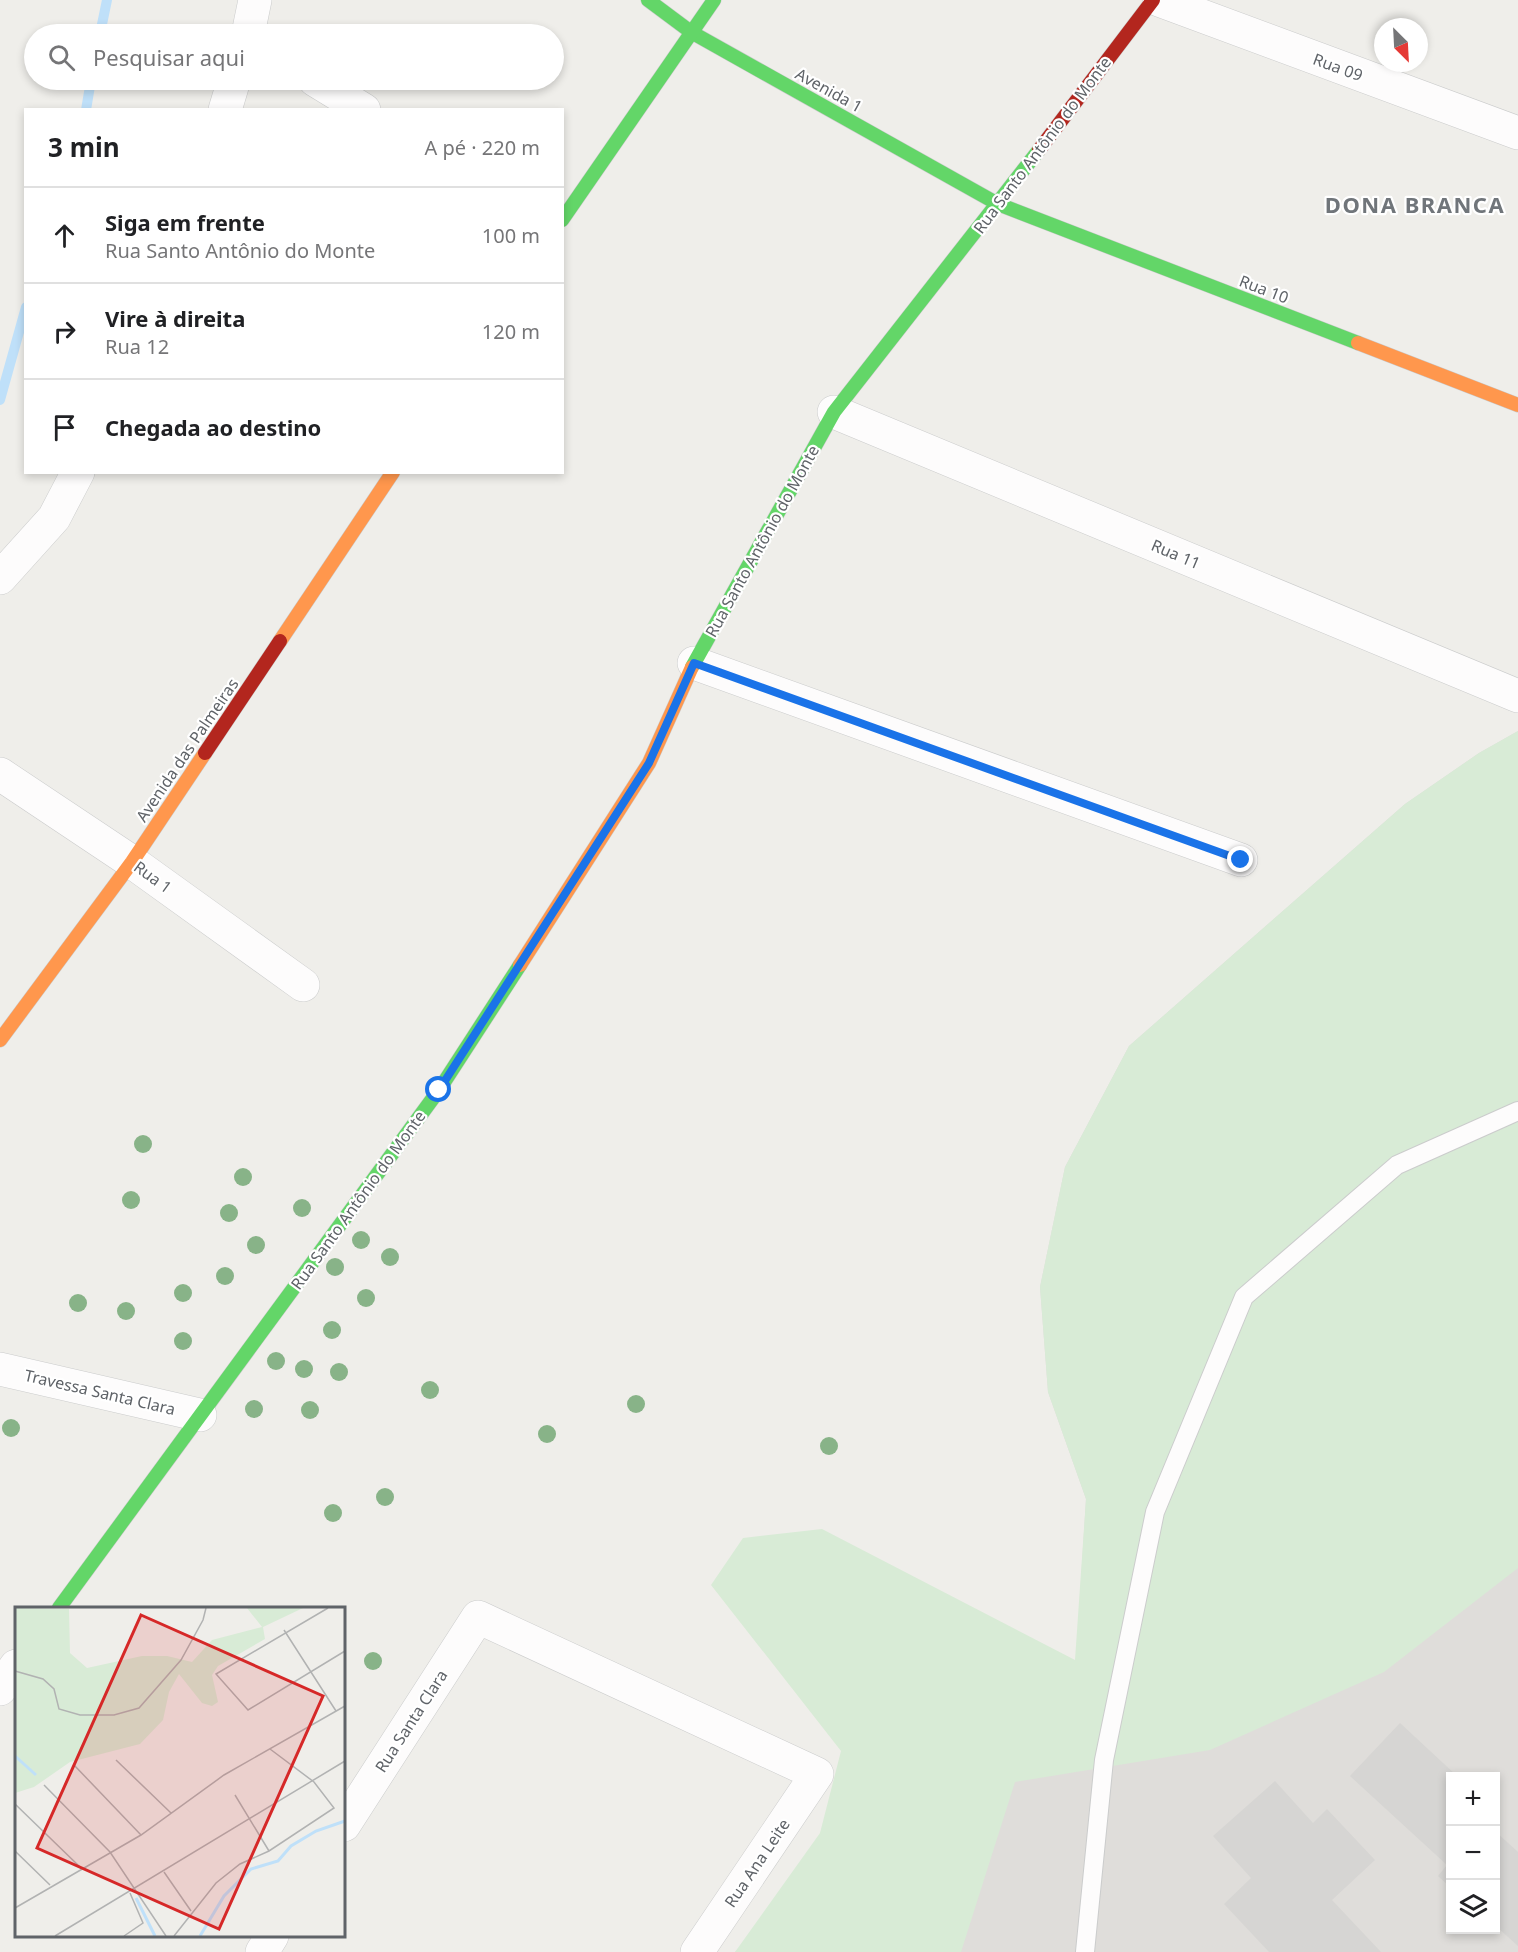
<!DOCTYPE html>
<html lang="pt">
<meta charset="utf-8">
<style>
body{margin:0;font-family:"Noto Sans",sans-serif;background:#f2f2f2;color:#202124}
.controls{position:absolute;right:18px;bottom:18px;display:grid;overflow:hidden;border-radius:0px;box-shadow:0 3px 9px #0003}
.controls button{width:54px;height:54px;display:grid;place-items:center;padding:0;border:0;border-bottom:2px solid #e0e0e0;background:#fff;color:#202124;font:30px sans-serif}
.compass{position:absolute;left:1374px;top:18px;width:54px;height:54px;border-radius:50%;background:#fff;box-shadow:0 3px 9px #0003;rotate:156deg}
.stop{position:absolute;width:18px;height:18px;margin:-14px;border:4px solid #1a73e8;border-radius:50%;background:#fff}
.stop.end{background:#1a73e8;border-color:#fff;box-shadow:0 2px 6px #0008}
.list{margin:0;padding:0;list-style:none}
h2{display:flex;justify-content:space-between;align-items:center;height:78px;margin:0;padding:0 24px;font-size:26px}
h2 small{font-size:20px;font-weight:400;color:#757577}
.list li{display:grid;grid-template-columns:39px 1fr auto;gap:18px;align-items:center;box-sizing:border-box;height:96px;padding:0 24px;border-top:2px solid #e0e0e0}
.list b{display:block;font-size:22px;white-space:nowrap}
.list p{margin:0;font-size:20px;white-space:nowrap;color:#757577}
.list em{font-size:20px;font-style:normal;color:#757577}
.icon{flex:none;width:33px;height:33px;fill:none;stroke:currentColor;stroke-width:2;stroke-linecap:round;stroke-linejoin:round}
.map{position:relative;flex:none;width:1518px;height:1952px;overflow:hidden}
.search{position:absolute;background:#fff;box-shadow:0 3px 9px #0003;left:24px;top:24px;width:540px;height:66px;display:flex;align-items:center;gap:15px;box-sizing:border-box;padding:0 21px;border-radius:33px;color:#757577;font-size:22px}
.panel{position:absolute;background:#fff;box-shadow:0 3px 9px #0003;left:24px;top:108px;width:540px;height:366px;border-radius:0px}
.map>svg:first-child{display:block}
.industrial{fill:#dfddda;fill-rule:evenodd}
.green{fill:#d8ebd6}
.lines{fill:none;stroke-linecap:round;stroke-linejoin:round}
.stream{stroke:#bfe0f9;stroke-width:10}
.building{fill:#d6d5d3}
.lane-casing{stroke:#cbcccc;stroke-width:20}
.street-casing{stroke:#cbcccc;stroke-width:34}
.fast-casing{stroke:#cacacb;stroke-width:15}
.slow-casing{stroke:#cacacb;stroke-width:15}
.jam-casing{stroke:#cacacb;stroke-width:15}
.lane{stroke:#fdfcfc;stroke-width:18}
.street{stroke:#fdfcfc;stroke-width:33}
.fast{stroke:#63d668;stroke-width:14}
.slow{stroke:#ff974d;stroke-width:14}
.jam{stroke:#b3261e;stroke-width:14}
.tree{fill:#88b388}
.route{stroke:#1a73e8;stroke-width:8}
.labels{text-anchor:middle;stroke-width:4.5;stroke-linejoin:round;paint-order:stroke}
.street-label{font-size:16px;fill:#5f6368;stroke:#fff}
.district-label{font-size:22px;font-weight:bold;letter-spacing:1.5px;fill:#70757a;stroke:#fff}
.inset-river{fill:none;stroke:#bfe0f9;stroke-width:3}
.inset-road{fill:none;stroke:#b1b2b2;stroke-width:1.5}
.view{fill:#d62828;fill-opacity:0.15;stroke:#d62828;stroke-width:3}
.inset-edge{fill:none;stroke:#5f6368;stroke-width:3}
</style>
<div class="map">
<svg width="1518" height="1952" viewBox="0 0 1518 1952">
<rect width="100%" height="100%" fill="#efeeea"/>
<path class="industrial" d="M 1518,731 L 1518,1952 L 735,1952 L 1076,1661 L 1086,1499 L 1048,1392 L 1040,1287 L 1065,1167 L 1129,1046 L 1405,804 L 1479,753 ZM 1450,1776 L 1496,1776 L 1496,1930 L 1450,1930 Z"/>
<path class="green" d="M 1518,731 L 1518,1568 L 1384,1672 L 1210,1750 L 1015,1782 L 961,1952 L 735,1952 L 820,1833 L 841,1751 L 711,1585 L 743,1538 L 822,1529 L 1075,1660 L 1086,1499 L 1048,1392 L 1040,1287 L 1065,1167 L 1129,1046 L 1405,804 L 1479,753 Z"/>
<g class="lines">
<g class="stream">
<path d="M 100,34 L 107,0"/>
<path d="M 86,110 L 91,80"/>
<path d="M 0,400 L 26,307"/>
</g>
</g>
<g class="building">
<path d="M 1400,1723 L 1457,1776 L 1450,1776 L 1450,1887 L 1438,1876 L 1447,1865 L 1350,1776 Z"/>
<path d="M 1275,1781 L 1313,1823 L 1327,1809 L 1375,1860 L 1332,1900 L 1381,1952 L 1269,1952 L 1224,1904 L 1251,1878 L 1213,1836 Z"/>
<path d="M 1496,1832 L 1518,1852 L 1518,1946 L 1496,1926 Z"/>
</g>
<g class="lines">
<defs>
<path id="lane" d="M 1085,1952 L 1104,1760 L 1155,1512 L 1244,1297 L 1397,1165 L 1518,1111"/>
<g id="street">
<path d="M 1159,0 L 1518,133"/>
<path d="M 248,34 L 255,0"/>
<path d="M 315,80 L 364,110"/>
<path d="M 225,110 L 234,80"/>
<path d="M 834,412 L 1518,696"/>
<path d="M 0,578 L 54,518 L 78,472"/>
<path d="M 694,663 L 1241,860"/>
<path d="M 0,774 L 132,862 L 303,985"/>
<path d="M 0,1369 L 200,1415"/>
<path d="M 0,1689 L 16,1666"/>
<path d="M 344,1825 L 478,1617 L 817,1774 L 697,1952"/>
<path d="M 262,1952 L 272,1936"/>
</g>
<g id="fast">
<path d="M 648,0 L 691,32 L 998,204 L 1358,343"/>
<path d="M 562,220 L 714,0"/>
<path d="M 692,667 L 834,412 L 1039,150"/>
<path d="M 59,1608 L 439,1090 L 520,965"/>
</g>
<g id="slow">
<path d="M 1358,343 L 1518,405"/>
<path d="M 280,641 L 393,472"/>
<path d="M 520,965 L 649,763 L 692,667"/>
<path d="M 0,1040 L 132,862 L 205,753"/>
</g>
<g id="jam">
<path d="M 1039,150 L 1153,0"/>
<path d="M 205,753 L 280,641"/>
</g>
</defs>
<use href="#lane" class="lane-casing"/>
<use href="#street" class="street-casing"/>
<use href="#fast" class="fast-casing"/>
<use href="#slow" class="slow-casing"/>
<use href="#jam" class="jam-casing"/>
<use href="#lane" class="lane"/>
<use href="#street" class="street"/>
<use href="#fast" class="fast"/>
<use href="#slow" class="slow"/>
<use href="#jam" class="jam"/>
</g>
<g class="tree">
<circle cx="143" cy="1144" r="9"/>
<circle cx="243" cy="1177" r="9"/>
<circle cx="131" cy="1200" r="9"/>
<circle cx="302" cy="1208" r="9"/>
<circle cx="229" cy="1213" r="9"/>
<circle cx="361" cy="1240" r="9"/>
<circle cx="256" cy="1245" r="9"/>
<circle cx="390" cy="1257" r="9"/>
<circle cx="335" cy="1267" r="9"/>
<circle cx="225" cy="1276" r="9"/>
<circle cx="183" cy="1293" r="9"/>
<circle cx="366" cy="1298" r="9"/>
<circle cx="78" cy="1303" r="9"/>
<circle cx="126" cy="1311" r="9"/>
<circle cx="332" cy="1330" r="9"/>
<circle cx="183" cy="1341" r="9"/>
<circle cx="276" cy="1361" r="9"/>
<circle cx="304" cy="1369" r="9"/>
<circle cx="339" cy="1372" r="9"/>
<circle cx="430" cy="1390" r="9"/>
<circle cx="636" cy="1404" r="9"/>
<circle cx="254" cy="1409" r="9"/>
<circle cx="310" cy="1410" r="9"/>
<circle cx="11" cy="1428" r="9"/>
<circle cx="547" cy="1434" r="9"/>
<circle cx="829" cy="1446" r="9"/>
<circle cx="385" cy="1497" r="9"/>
<circle cx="333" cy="1513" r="9"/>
<circle cx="373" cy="1661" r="9"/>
</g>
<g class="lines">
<path class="route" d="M 439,1090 L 649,763 L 694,663 L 1241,860"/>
</g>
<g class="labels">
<g class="street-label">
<text transform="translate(1338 67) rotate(20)" y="6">Rua 09</text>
<text transform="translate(829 90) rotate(29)" y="6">Avenida 1</text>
<text transform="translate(1042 145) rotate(-53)" y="6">Rua Santo Antônio do Monte</text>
<text transform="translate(1264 289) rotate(21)" y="6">Rua 10</text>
<text transform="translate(762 541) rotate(-61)" y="6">Rua Santo Antônio do Monte</text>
<text transform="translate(1176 554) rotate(23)" y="6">Rua 11</text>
<text transform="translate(187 750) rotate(-56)" y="6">Avenida das Palmeiras</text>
<text transform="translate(153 877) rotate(36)" y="6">Rua 1</text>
<text transform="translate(358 1200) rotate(-54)" y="6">Rua Santo Antônio do Monte</text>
<text transform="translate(100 1392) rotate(13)" y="6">Travessa Santa Clara</text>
<text transform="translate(411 1721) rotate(-57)" y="6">Rua Santa Clara</text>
<text transform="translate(757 1863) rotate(-56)" y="6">Rua Ana Leite</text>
</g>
<g class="district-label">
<text x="1415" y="213">DONA BRANCA</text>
</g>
</g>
<g transform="translate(15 1607)">
<rect width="330" height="330" fill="#efeeea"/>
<path d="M 0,1 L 54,2 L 55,46 L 72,61 L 127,49 L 152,49 L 177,55 L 197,33 L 247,20 L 232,1 L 288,1 L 248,20 L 250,32 L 203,59 L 197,68 L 203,95 L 197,99 L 187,96 L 164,67 L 154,85 L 148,113 L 125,137 L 55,155 L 19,180 L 0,186 Z" fill="#d8ebd6"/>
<path class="inset-river" d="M 0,149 L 21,168M 121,291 L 140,329M 185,329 L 209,289 L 236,262 L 263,254 L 276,239 L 301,224 L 330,214"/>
<path class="inset-road" d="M 313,1 L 201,67 L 233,103 L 330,44M 269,23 L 321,104M 0,64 L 28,72 L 39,82 L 44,102 L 65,108 L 99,108 L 124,101 L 166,53 L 188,13 L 191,1M 101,153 L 156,206M 59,158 L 126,228M 29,178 L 95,245 L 151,329M 220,188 L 254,244M 0,197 L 66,261M 0,244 L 35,278M 149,265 L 176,304M 0,301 L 126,228 L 209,168 L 330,99M 40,329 L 330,154M 109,329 L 128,316 L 115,286M 159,329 L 201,276 L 225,257 L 254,244 L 319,201 L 299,175 L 255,142"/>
<path class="view" d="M 126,8 L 308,89 L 204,322 L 22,241 Z"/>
<rect width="330" height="330" class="inset-edge"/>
</g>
</svg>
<div class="controls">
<button>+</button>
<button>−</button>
<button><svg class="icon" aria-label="layers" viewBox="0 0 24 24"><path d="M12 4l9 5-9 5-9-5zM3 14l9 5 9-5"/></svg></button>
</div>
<svg class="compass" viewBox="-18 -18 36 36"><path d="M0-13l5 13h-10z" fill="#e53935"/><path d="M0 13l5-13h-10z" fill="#757577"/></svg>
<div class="stop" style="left:439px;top:1090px"></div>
<div class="stop end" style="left:1241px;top:860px"></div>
<div class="search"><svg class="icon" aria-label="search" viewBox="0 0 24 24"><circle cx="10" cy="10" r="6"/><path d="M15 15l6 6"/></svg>Pesquisar aqui</div>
<section class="panel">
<h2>3 min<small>A pé · 220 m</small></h2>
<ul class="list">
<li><svg class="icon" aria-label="ahead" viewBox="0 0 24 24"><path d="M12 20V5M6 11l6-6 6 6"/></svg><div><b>Siga em frente</b><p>Rua Santo Antônio do Monte</p></div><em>100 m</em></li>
<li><svg class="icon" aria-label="right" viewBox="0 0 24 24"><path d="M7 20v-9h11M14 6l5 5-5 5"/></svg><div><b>Vire à direita</b><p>Rua 12</p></div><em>120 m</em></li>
<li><svg class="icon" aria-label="arrive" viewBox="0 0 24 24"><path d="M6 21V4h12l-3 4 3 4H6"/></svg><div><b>Chegada ao destino</b></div></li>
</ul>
</section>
</div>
